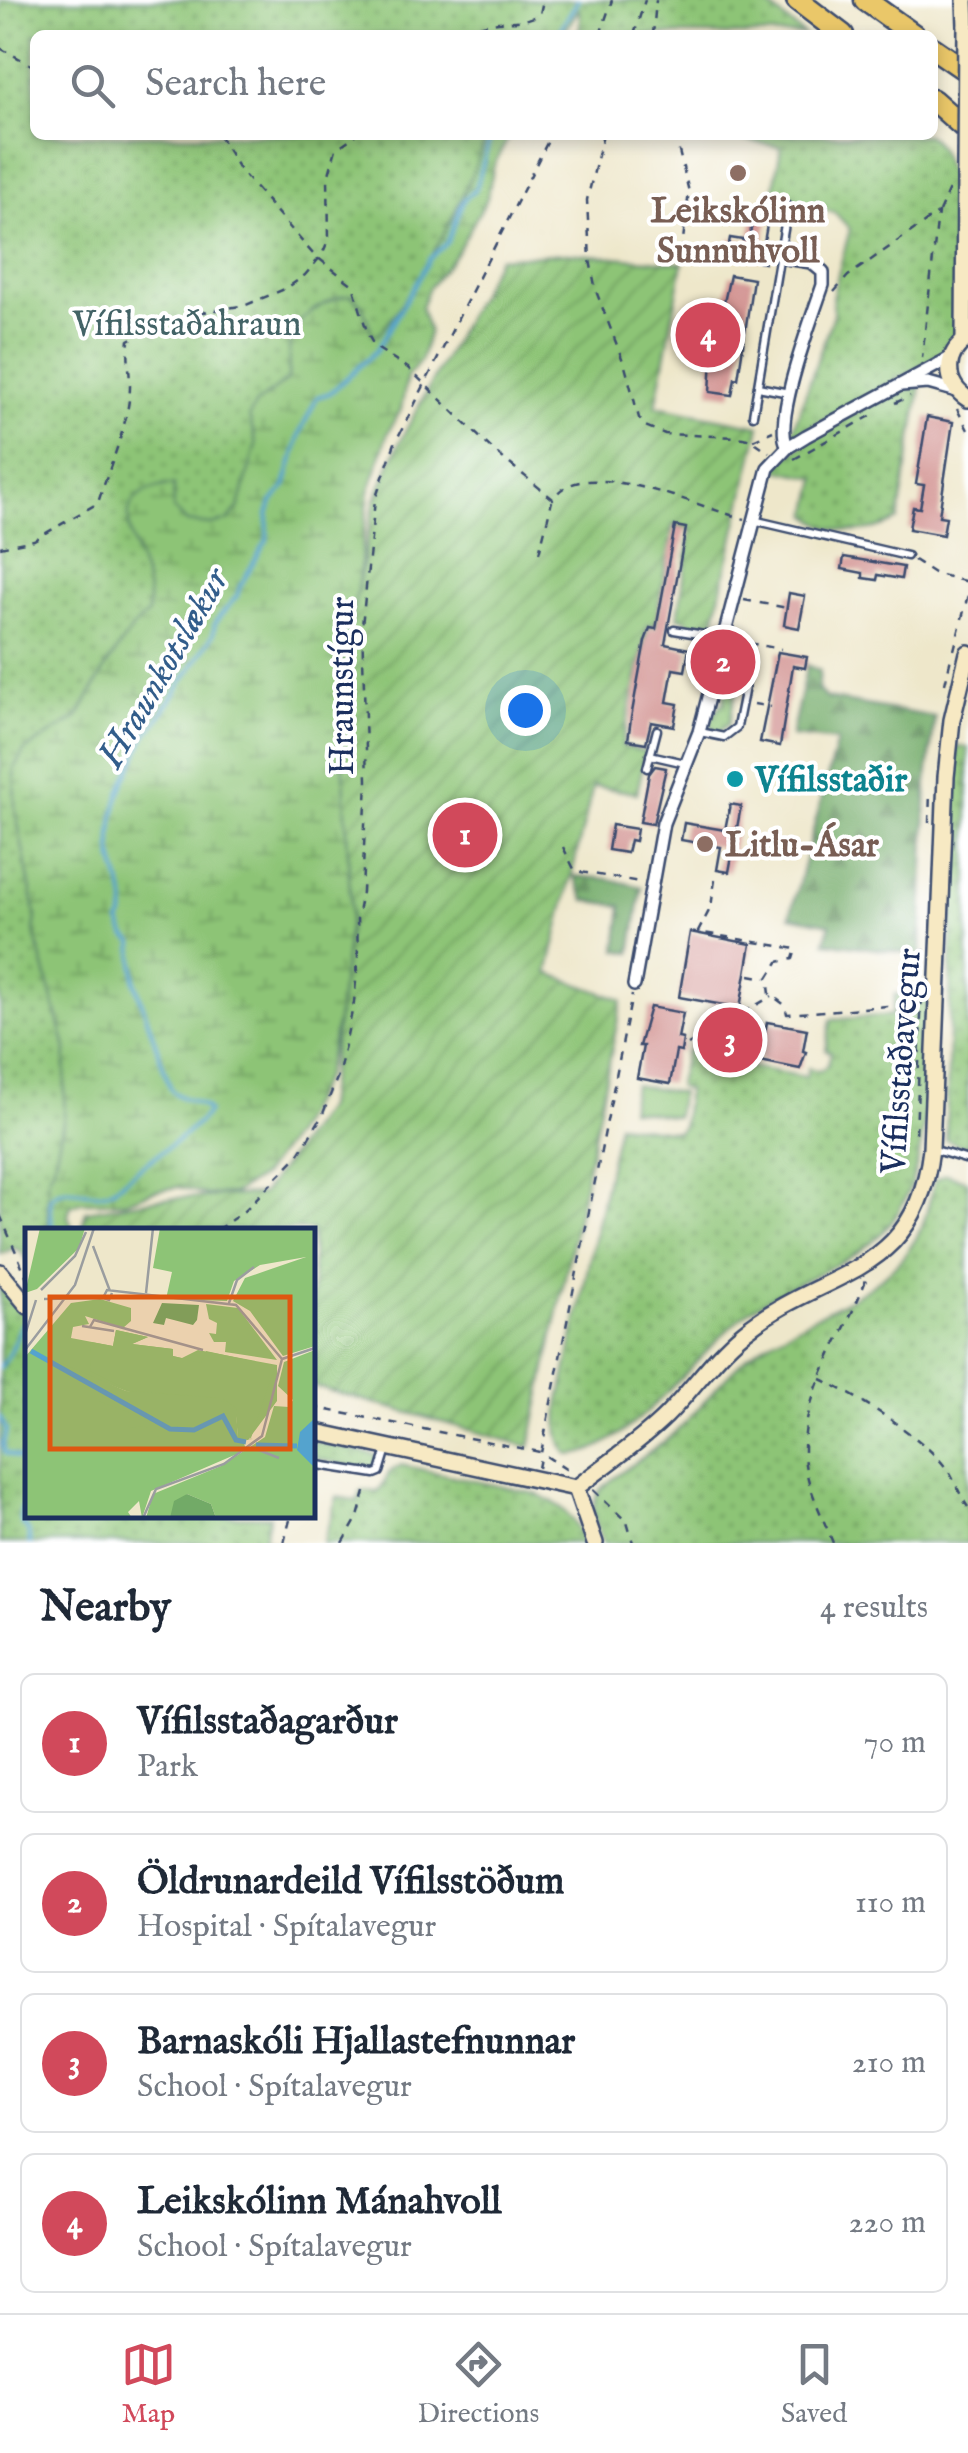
<!DOCTYPE html>
<meta charset="utf-8">
<style>
body{margin:0;font-family:"IM FELL English",serif;background:#f6f6f7;color:#1f2937}
.you{position:absolute;left:525px;top:710px;width:35px;height:35px;margin:-25px;border:8px solid #fff;border-radius:50%;background:#1a73e8;box-shadow:0 0 0 15px #1a73e833}
.badge{display:grid;place-items:center;width:65px;height:65px;border-radius:50%;background:#d1495b;color:#fff;font-size:32px;font-weight:700}
.pin{position:absolute;translate:-50% -50%;border:5px solid #fff;box-shadow:0 2px 10px #0006}
.list{margin:0;padding:0;list-style:none}
h2{display:flex;justify-content:space-between;align-items:center;height:130px;margin:0;padding:0 40px;font-size:42px}
h2 small{font-size:32px;font-weight:400;color:#747a83}
.list li{display:grid;grid-template-columns:65px 1fr auto;gap:30px;align-items:center;box-sizing:border-box;height:140px;margin:0 20px 20px;padding:0 20px;border:2px solid #e0e1e3;border-radius:15px}
.list b{display:block;font-size:38px;white-space:nowrap}
.list p{margin:0;font-size:32px;white-space:nowrap;color:#747a83}
.list em{font-size:32px;font-style:normal;color:#747a83}
.icon{flex:none;width:55px;height:55px;fill:none;stroke:currentColor;stroke-width:2;stroke-linecap:round;stroke-linejoin:round}
.map{position:relative;flex:none;width:968px;height:1543px;overflow:hidden}
.search{position:absolute;background:#fff;box-shadow:0 5px 15px #0003;left:30px;right:30px;top:30px;height:110px;display:flex;align-items:center;gap:25px;box-sizing:border-box;padding:0 35px;border-radius:15px;color:#747a83;font-size:38px}
.sheet{height:770px;background:#fff}
nav{display:flex;justify-content:space-around;align-items:center;box-sizing:border-box;height:140px;border-top:2px solid #e0e1e3;background:#fff;font-size:28px;color:#747a83}
nav a{display:grid;justify-items:center;gap:5px}
nav .on{color:#d1495b}
.map>svg:first-child{display:block}
.grass{fill:url(#grass-dots);stroke:#547a6a;stroke-width:2.5}
.forest{fill:url(#forest-firs);stroke:#466c62;stroke-width:2.5}
.wetland{fill:url(#wetland-marsh);stroke:#547a6a;stroke-width:2.5}
.garden{fill:url(#garden-furrows);stroke:#547a6a;stroke-width:2.5}
.pitch{fill:#8dc476;stroke:#547a6a;stroke-width:2.5}
.lines{fill:none;stroke-linecap:round;stroke-linejoin:round}
.stream{stroke:#54a3ce;stroke-width:4}
.building{fill:#d39493}
.lane-casing{stroke:#3b4b6e;stroke-width:11}
.street-casing{stroke:#3b4b6e;stroke-width:16}
.secondary-casing{stroke:#3b4b6e;stroke-width:20}
.highway-casing{stroke:#3b4b6e;stroke-width:25}
.path{stroke:#3b4b6e;stroke-width:2.5;stroke-dasharray:8 8;stroke-linecap:butt}
.lane{stroke:#fff;stroke-width:6}
.street{stroke:#fff;stroke-width:11}
.secondary{stroke:#f7e9c3;stroke-width:15}
.highway{stroke:#eac769;stroke-width:20}
.secondary-bridge-casing{stroke:#3b4b6e;stroke-width:20;stroke-linecap:butt}
.secondary-bridge{stroke:#f7e9c3;stroke-width:15}
.education-dot{fill:#8d6e63;stroke:#fff;stroke-width:4}
.culture-dot{fill:#0f9aa8;stroke:#fff;stroke-width:4}
.labels{text-anchor:middle;stroke-width:8;stroke-linejoin:round;paint-order:stroke}
.education-label{font-size:35px;font-weight:bold;fill:#785e54;stroke:#fff}
.park-label{font-size:35px;fill:#436366;stroke:#fff}
.street-label{font-size:35px;fill:#1b2f5e;stroke:#fff}
.culture-label{font-size:35px;font-weight:bold;fill:#0d838f;stroke:#fff;text-anchor:start}
.water-label{font-size:38px;font-style:italic;fill:#325d8b;stroke:#fff}
.inset-river{fill:none;stroke:#54a3ce;stroke-width:5}
.inset-road{fill:none;stroke:#9a9d9f;stroke-width:2.5}
.view{fill:#de5710;fill-opacity:0.15;stroke:#de5710;stroke-width:5}
.inset-edge{fill:none;stroke:#1b2f5e;stroke-width:5}
</style>
<div class="map">
<svg width="968" height="1543" viewBox="0 0 968 1543">
<defs>
<pattern id="grass-dots" width="8" height="8" patternUnits="userSpaceOnUse" patternTransform="scale(2.5)"><rect width="8" height="8" fill="#8dc476"/><path d="M2 2h.1M6 6h.1" fill="none" stroke="#72a064" stroke-width="1.8" stroke-linecap="round"/></pattern>
<pattern id="forest-firs" width="22" height="20" patternUnits="userSpaceOnUse" patternTransform="scale(2.5)"><rect width="22" height="20" fill="#72aa67"/><path d="M5 1l3.5 6h-7zM16 11l3.5 6h-7z" fill="#5d8b58"/></pattern>
<pattern id="wetland-marsh" width="20" height="14" patternUnits="userSpaceOnUse" patternTransform="scale(2.5)"><rect width="20" height="14" fill="#8dc476"/><path d="M1 5h8M5 5V1M11 12h8M15 12V8" fill="none" stroke="#72a064"/></pattern>
<pattern id="garden-furrows" width="10" height="10" patternUnits="userSpaceOnUse" patternTransform="scale(2.5)"><rect width="10" height="10" fill="#8dc476"/><path d="M-1 1l2-2M0 10L10 0M9 11l2-2" fill="none" stroke="#72a064"/></pattern>
</defs>
<rect width="100%" height="100%" fill="#fff"/>
<filter id="ink" filterUnits="userSpaceOnUse"><feTurbulence type="fractalNoise" baseFrequency=".01" numOctaves="2"/><feDisplacementMap in="SourceGraphic" scale="20" xChannelSelector="R" yChannelSelector="G"/><feConvolveMatrix kernelMatrix="1 2 1 2 8 2 1 2 1" color-interpolation-filters="sRGB"/></filter>
<filter id="wash" filterUnits="userSpaceOnUse"><feTurbulence type="fractalNoise" baseFrequency=".0048" numOctaves="4" result="noise"/><feDisplacementMap in="SourceGraphic" scale="40" xChannelSelector="R" yChannelSelector="G"/><feGaussianBlur stdDeviation="2.25" result="paint"/><feColorMatrix in="noise" values="0 0 0 0 0 0 0 0 0 0 0 0 0 0 0 0 0 1.4 0 .05"/><feComposite in="paint" operator="in"/></filter>
<g filter="url(#wash)">
<rect width="100%" height="100%" fill="#eee7ca"/>
<g class="grass">
<path d="M 0,0 L 762,0 L 804,35 L 577,35 L 580,27 L 579,8 L 563,35 L 35,35 L 35,135 L 492,135 L 488,155 L 432,256 L 81,1182 L 55,1230 L 28,1230 L 27,1261 L 21,1251 L 14,1248 L 0,1254 Z"/>
<path d="M 718,135 L 928,135 C 945,150 945,169 956,187 L 958,335 L 944,354 L 790,438 L 834,312 L 832,297 L 850,229 L 834,212 L 772,200 L 781,147 Z"/>
<path d="M 921,386 L 898,520 C 872,535 833,537 809,515 L 817,478 L 774,469 C 809,435 873,396 921,386 Z"/>
<path d="M 730,660 L 738,664 L 740,672 L 729,724 L 719,732 L 712,728 L 710,719 L 724,701 L 726,679 L 720,672 L 722,664 Z"/>
<path d="M 957,746 L 968,748 L 968,1148 L 946,1140 Z"/>
<path d="M 895,994 L 929,999 C 926,1064 932,1152 900,1209 C 867,1268 788,1277 739,1319 C 699,1353 624,1455 569,1455 C 556,1443 558,1422 559,1405 L 618,1124 L 677,1132 L 682,1128 L 687,1091 L 677,1086 L 686,1052 L 699,1044 L 710,1045 L 715,1035 L 740,1022 L 734,1064 L 806,1077 L 808,1068 L 820,1071 L 828,1065 L 831,1052 L 826,1050 L 831,1020 L 892,1015 Z"/>
<path d="M 946,1174 L 968,1181 L 968,1543 L 603,1543 C 596,1523 587,1508 601,1489 C 623,1468 652,1454 674,1433 C 703,1407 724,1374 755,1351 C 812,1309 893,1297 923,1224 C 928,1210 931,1194 935,1180 Z"/>
<path d="M 0,1286 L 27,1319 L 28,1516 L 270,1516 L 264,1538 L 274,1543 L 0,1543 Z"/>
<path d="M 312,1441 L 373,1454 L 379,1459 L 379,1464 L 368,1470 L 313,1458 Z"/>
<path d="M 401,1465 L 537,1494 C 562,1505 576,1517 584,1543 L 323,1543 L 337,1497 L 358,1501 L 361,1490 L 378,1492 L 390,1472 Z"/>
</g>
<g class="forest">
<path d="M 807,665 L 820,671 L 818,690 L 826,698 L 935,717 L 927,779 L 921,955 L 825,942 L 830,924 L 790,916 L 837,741 L 791,736 Z"/>
<path d="M 574,876 L 609,879 L 642,887 L 631,953 L 617,950 L 622,906 L 585,900 Z"/>
</g>
<path class="wetland" d="M 487,135 L 510,135 L 494,165 L 487,198 L 457,252 L 428,289 L 421,308 L 429,332 L 420,362 L 407,377 L 401,410 L 388,432 L 369,492 L 353,628 L 339,681 L 341,725 L 352,788 L 351,912 L 338,1016 L 325,1076 L 293,1135 L 261,1177 L 233,1194 L 207,1195 L 179,1187 L 154,1191 L 124,1202 L 80,1202 L 70,1207 L 68,1216 L 73,1230 L 48,1230 L 48,1178 L 54,1165 L 64,1117 L 66,1048 L 34,930 L 36,917 L 15,808 L 14,768 L 24,751 L 78,717 L 107,665 L 133,627 L 148,614 C 148,604 149,592 146,582 C 134,540 102,490 174,485 L 173,509 L 187,522 L 210,525 L 228,521 L 239,507 L 256,444 L 249,416 L 256,404 L 288,379 C 289,366 288,349 291,337 C 297,316 331,297 351,295 L 362,305 L 373,335 L 378,335 C 423,281 464,201 487,135 Z"/>
<path class="garden" d="M 567,253 L 683,263 L 656,406 L 760,426 L 712,630 L 690,627 L 687,620 L 678,617 L 691,529 L 673,524 L 655,626 L 648,625 L 622,746 L 646,752 L 637,793 L 593,786 L 548,973 L 622,1000 L 530,1447 L 313,1386 L 312,1230 L 81,1230 L 86,1211 L 159,1199 L 262,1194 L 326,1107 L 351,912 L 339,681 L 375,500 L 398,445 L 498,258 Z"/>
<path class="pitch" d="M 634,1085 L 680,1093 L 676,1117 L 630,1109 Z"/>
<g class="lines">
<g class="stream">
<path d="M 557,35 L 578,0"/>
<path d="M 52,1230 L 50,1199 C 67,1178 88,1200 109,1191 C 118,1187 126,1178 134,1172 C 159,1153 188,1136 208,1112 C 202,1100 182,1102 171,1090 L 135,982 L 133,942 L 125,935 L 120,923 C 134,901 114,874 112,849 C 110,817 120,787 135,760 C 141,748 142,736 153,727 L 213,635 L 215,622 L 237,596 L 240,586 L 267,540 L 268,515 L 272,502 L 285,487 L 300,433 L 317,397 L 330,393 L 377,350 L 430,258 L 447,243 L 463,201 L 476,188 L 491,135"/>
<path d="M 0,1367 C 13,1353 13,1339 23,1323"/>
<path d="M 0,1417 L 6,1430 L 3,1444 L 5,1453 L 28,1461"/>
<path d="M 28,1499 C 19,1509 17,1522 28,1530 L 30,1543"/>
</g>
</g>
<g id="blocks">
<g class="building">
<path d="M 753,217 L 768,219 L 761,260 L 727,254 L 730,238 L 749,241 Z"/>
<path d="M 730,275 L 753,279 L 738,379 L 735,378 L 732,395 L 710,392 L 712,358 Z"/>
<path d="M 927,417 L 953,422 L 939,516 L 946,517 L 943,535 L 909,529 L 913,507 L 920,508 L 924,485 L 916,484 Z"/>
<path d="M 675,526 L 686,528 L 665,644 L 689,649 L 685,671 L 673,669 L 667,702 L 678,704 L 674,726 L 651,722 L 646,743 L 628,740 L 631,718 L 645,641 L 650,628 L 656,629 Z"/>
<path d="M 844,557 L 903,567 L 901,579 L 878,575 L 877,580 L 863,578 L 863,573 L 842,569 Z"/>
<path d="M 789,593 L 805,596 L 799,628 L 784,625 Z"/>
<path d="M 778,652 L 807,657 L 805,668 L 793,666 L 780,746 L 760,742 Z"/>
<path d="M 655,766 L 666,768 L 653,824 L 640,822 L 649,774 Z"/>
<path d="M 730,804 L 741,806 L 729,872 L 717,870 L 721,847 L 681,840 L 684,823 L 725,830 Z"/>
<path d="M 612,825 L 637,829 L 635,841 L 630,840 L 627,853 L 608,850 Z"/>
<path d="M 690,932 L 751,944 L 740,1008 L 679,997 Z"/>
<path d="M 650,1007 L 683,1013 L 678,1038 L 683,1039 L 681,1052 L 676,1051 L 670,1084 L 637,1078 L 643,1046 L 639,1046 Z"/>
<path d="M 767,1022 L 807,1029 L 803,1051 L 806,1052 L 800,1069 L 760,1061 Z"/>
</g>
</g>
</g>
<g filter="url(#ink)">
<use href="#blocks" fill-opacity="0" stroke="#3b4b6e" stroke-width="2.5"/>
<g class="lines">
<defs>
<g id="lane">
<path d="M 758,387 L 789,393"/>
<path d="M 753,415 L 788,206"/>
<path d="M 753,520 L 907,556"/>
<path d="M 674,630 L 722,638"/>
<path d="M 700,732 L 724,737 L 737,727 L 748,672 L 742,657 L 721,650"/>
<path d="M 650,755 L 685,763"/>
<path d="M 647,768 L 657,730"/>
<path d="M 932,1149 L 968,1160"/>
<path d="M 312,1464 L 375,1474 L 380,1472 L 387,1449"/>
</g>
<g id="street">
<path d="M 780,257 L 811,262 L 823,272 L 823,285 C 813,315 771,424 788,447"/>
<path d="M 901,385 L 928,383 L 957,391"/>
<path d="M 634,985 L 663,823 L 699,732 L 768,468 L 788,447 L 806,436 L 950,358"/>
</g>
<g id="secondary">
<path d="M 965,0 L 966,26"/>
<path d="M 968,338 C 944,354 943,383 968,399"/>
<path d="M 964,340 L 965,171"/>
<path d="M 0,1272 L 28,1306"/>
<path d="M 312,1431 L 576,1488"/>
<path d="M 576,1488 C 606,1464 639,1443 666,1416 C 693,1389 714,1356 744,1332 C 826,1266 916,1280 931,1149 L 946,777 L 952,720 L 968,653"/>
<path d="M 576,1488 L 595,1543"/>
</g>
<g id="highway">
<path d="M 797,0 L 843,35"/>
<path d="M 865,0 L 914,35"/>
<path d="M 933,48 L 968,72"/>
<path d="M 933,100 L 968,131"/>
</g>
</defs>
<use href="#lane" class="lane-casing"/>
<use href="#street" class="street-casing"/>
<use href="#secondary" class="secondary-casing"/>
<use href="#highway" class="highway-casing"/>
<g class="path">
<path d="M 466,35 C 487,14 517,28 540,14 L 543,0"/>
<path d="M 600,35 L 612,0"/>
<path d="M 634,35 L 645,0"/>
<path d="M 653,35 L 656,0"/>
<path d="M 0,48 L 35,67"/>
<path d="M 219,135 L 239,169 L 313,254 L 353,285 L 368,335 L 375,347 L 408,368 L 494,451 L 553,499 C 581,452 702,509 745,519"/>
<path d="M 603,135 L 587,200 L 590,260 L 596,291 L 625,366 L 639,418 L 645,426 L 665,434 L 739,437 L 752,440 L 769,452"/>
<path d="M 675,135 L 689,192 L 682,248 L 769,264"/>
<path d="M 939,212 L 950,187"/>
<path d="M 834,292 L 848,276 L 938,213 L 922,358"/>
<path d="M 895,403 L 910,396"/>
<path d="M 957,409 L 968,430"/>
<path d="M 753,440 L 773,431"/>
<path d="M 794,459 L 874,414"/>
<path d="M 0,547 L 34,540 L 98,503 C 109,467 129,425 130,387 C 130,371 127,357 129,340 L 159,325 L 198,313 L 246,305 L 287,288 L 305,275 L 322,255 L 329,238 L 328,178 L 336,149 L 356,135"/>
<path d="M 539,553 L 552,501"/>
<path d="M 914,560 L 934,573 L 968,582"/>
<path d="M 744,600 L 787,608"/>
<path d="M 733,640 L 781,649"/>
<path d="M 954,650 L 968,595"/>
<path d="M 945,684 L 951,658"/>
<path d="M 754,704 L 771,707"/>
<path d="M 929,823 L 930,791"/>
<path d="M 563,847 L 575,871 L 640,882"/>
<path d="M 715,880 L 711,907 L 698,932 L 796,949 L 793,959 L 778,962 L 768,978 L 770,994 L 785,1005 L 787,1014 L 888,1006"/>
<path d="M 750,975 L 766,978"/>
<path d="M 688,1045 L 772,996"/>
<path d="M 916,1133 L 924,946"/>
<path d="M 0,1215 L 28,1280"/>
<path d="M 217,1230 L 244,1211 L 297,1157 L 322,1116 L 339,1073 L 354,1002 L 358,960 L 357,918 L 362,892 L 367,780 L 362,626 L 375,500 L 395,443 L 551,135"/>
<path d="M 821,1379 C 857,1396 927,1439 949,1472 C 956,1483 960,1496 968,1507"/>
<path d="M 312,1407 L 540,1452 L 567,1470"/>
<path d="M 538,1468 L 632,995"/>
<path d="M 593,1490 L 627,1522 L 633,1543"/>
<path d="M 284,1543 L 291,1516"/>
<path d="M 343,1543 L 358,1517 L 367,1485"/>
<path d="M 833,1543 C 822,1515 805,1484 804,1453 C 803,1387 846,1336 867,1277"/>
</g>
<use href="#lane" class="lane"/>
<use href="#street" class="street"/>
<use href="#secondary" class="secondary"/>
<use href="#highway" class="highway"/>
<defs>
<path id="secondary-bridge" d="M 965,171 L 966,26"/>
</defs>
<use href="#secondary-bridge" class="secondary-bridge-casing"/>
<use href="#secondary-bridge" class="secondary-bridge"/>
</g>
</g>
<g class="education-dot">
<circle cx="738" cy="173" r="10"/>
<circle cx="705" cy="844" r="10"/>
</g>
<circle class="culture-dot" cx="735" cy="779" r="10"/>
<g class="labels">
<g class="education-label">
<text x="738" y="222">Leikskólinn<tspan x="738" dy="40">Sunnuhvoll</tspan></text>
<text x="725" y="856" text-anchor="start">Litlu-Ásar</text>
</g>
<g class="park-label">
<text x="187" y="335">Vífilsstaðahraun</text>
</g>
<g class="street-label">
<text transform="translate(341 686) rotate(-90)" y="12">Hraunstígur</text>
<text transform="translate(900 1061) rotate(-86)" y="12">Vífilsstaðavegur</text>
</g>
<g class="culture-label">
<text x="755" y="791">Vífilsstaðir</text>
</g>
<g class="water-label">
<text transform="translate(162 667) rotate(-60)" y="13">Hraunkotslækur</text>
</g>
</g>
<g transform="translate(25 1228)">
<rect width="290" height="290" fill="#eee7ca"/>
<path d="M 15,0 L 60,0 L 54,20 L 12,61 L 0,65 ZM 135,0 L 290,0 L 290,118 L 258,128 L 225,83 L 208,73 L 220,50 L 281,29 L 235,37 L 209,53 L 202,73 L 141,71 L 147,44 L 128,40 ZM 75,71 L 106,80 L 106,93 L 98,100 L 60,88 L 64,96 L 48,99 L 46,110 L 88,118 L 91,102 L 123,109 L 107,116 L 148,121 L 148,128 L 157,130 L 173,122 L 252,137 L 252,173 L 223,212 L 213,210 L 211,188 L 101,163 L 55,145 L 218,212 L 221,222 L 126,263 L 117,290 L 114,273 L 103,284 L 107,290 L 0,290 L 0,129 L 46,75 ZM 181,76 L 213,80 L 252,132 L 200,124 L 201,114 L 189,114 L 184,105 L 191,106 L 192,95 L 184,91 ZM 290,122 L 290,290 L 191,290 L 186,276 L 162,266 L 145,290 L 121,290 L 128,266 L 196,238 L 240,209 L 249,178 L 264,179 L 268,172 L 253,158 L 259,134 Z" fill="#8dc476"/>
<path d="M 137,75 L 174,77 L 172,92 L 168,97 L 141,90 L 139,97 L 128,95 ZM 162,266 L 186,276 L 191,290 L 145,290 L 149,273 Z" fill="#72aa67"/>
<path d="M 6,122 L 101,163 L 193,170 L 211,184 L 213,209 L 228,211 L 144,218 L 120,198 L 103,200 L 106,185 L 74,173 L 74,159 Z" fill="#8dc476"/>
<path d="M 91,102 L 123,109 L 107,116 L 148,121 L 148,128 L 176,135 L 181,123 L 250,138 L 226,210 L 214,207 L 211,180 L 197,170 L 103,162 L 65,143 L 66,114 L 88,118 Z" fill="#8dc476"/>
<path d="M 290,190 L 290,240 L 272,222 L 275,204 Z" fill="#54a3ce"/>
<path class="inset-river" d="M 6,123 L 145,201 L 169,202 L 198,188 L 211,212 L 221,214M 231,217 L 272,218"/>
<path class="inset-road" d="M 68,18 L 85,63M 16,62 L 50,28 L 61,4M 87,65 L 84,72 L 78,70 L 82,62 L 211,77 L 257,131M 121,65 L 128,0M 19,71 L 78,70M 204,75 L 212,52 L 229,39M 57,98 L 89,103M 65,99 L 69,92 L 178,122M 0,107 L 11,72M 0,122 L 50,57 L 69,0M 257,131 L 290,120M 226,219 L 254,230M 118,290 L 131,261 L 199,236 L 237,208 L 257,131"/>
<path class="view" d="M 25,69 L 265,69 L 265,221 L 25,221 Z"/>
<rect width="290" height="290" class="inset-edge"/>
</g>
</svg>
<div class="you"></div>
<div class="pin badge" style="left:465px;top:835px">1</div>
<div class="pin badge" style="left:723px;top:662px">2</div>
<div class="pin badge" style="left:730px;top:1040px">3</div>
<div class="pin badge" style="left:708px;top:335px">4</div>
<div class="search"><svg class="icon" aria-label="search" viewBox="0 0 24 24"><circle cx="10" cy="10" r="6"/><path d="M15 15l6 6"/></svg>Search here</div>
</div>
<section class="sheet">
<h2>Nearby<small>4 results</small></h2>
<ul class="list">
<li><span class="badge">1</span><div><b>Vífilsstaðagarður</b><p>Park</p></div><em>70 m</em></li>
<li><span class="badge">2</span><div><b>Öldrunardeild Vífilsstöðum</b><p>Hospital · Spítalavegur</p></div><em>110 m</em></li>
<li><span class="badge">3</span><div><b>Barnaskóli Hjallastefnunnar</b><p>School · Spítalavegur</p></div><em>210 m</em></li>
<li><span class="badge">4</span><div><b>Leikskólinn Mánahvoll</b><p>School · Spítalavegur</p></div><em>220 m</em></li>
</ul>
</section>
<nav>
<a class="on"><svg class="icon" aria-label="map" viewBox="0 0 24 24"><path d="M3 6l6-2 6 2 6-2v14l-6 2-6-2-6 2zM9 4v14M15 6v14"/></svg>Map</a>
<a><svg class="icon" aria-label="directions" viewBox="0 0 24 24"><path d="M12 3l9 9-9 9-9-9zM9 14v-3h6M13 9l2 2-2 2"/></svg>Directions</a>
<a><svg class="icon" aria-label="saved" viewBox="0 0 24 24"><path d="M7 4h10v16l-5-4-5 4z"/></svg>Saved</a>
</nav>
